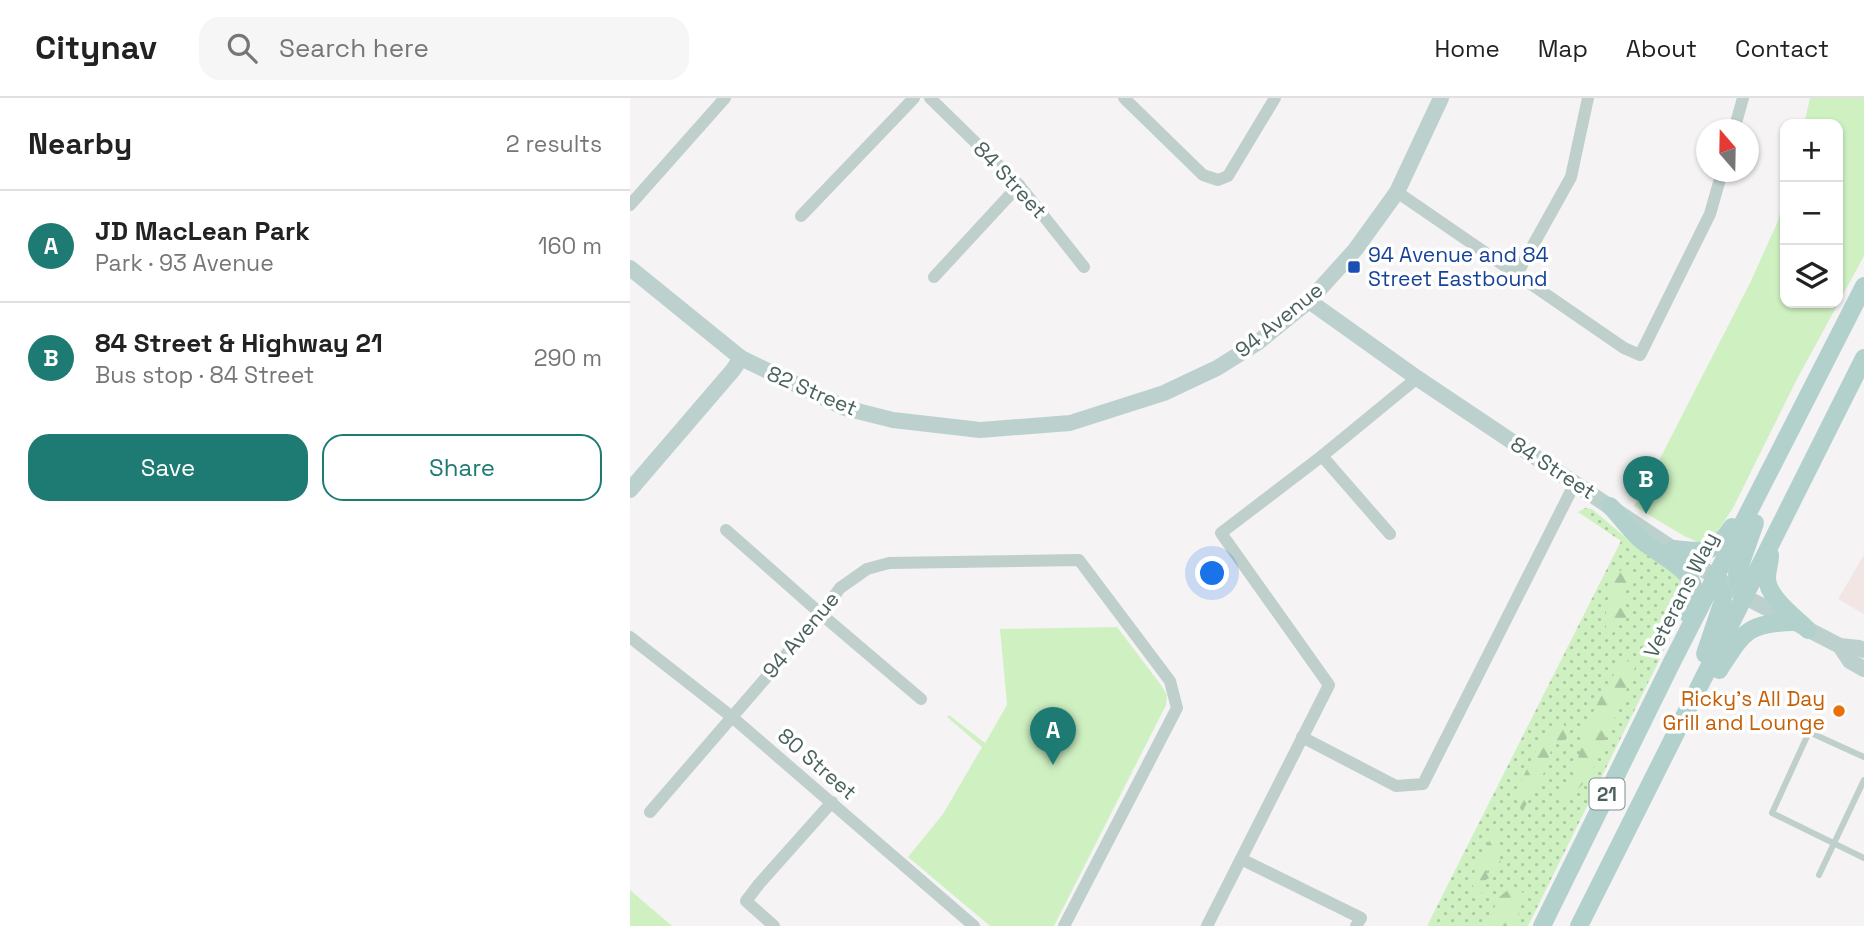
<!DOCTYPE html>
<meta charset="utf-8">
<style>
body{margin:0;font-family:"Space Grotesk",sans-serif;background:#f6f6f6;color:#222}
.controls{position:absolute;right:21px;top:21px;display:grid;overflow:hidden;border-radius:14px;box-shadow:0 2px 5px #0004}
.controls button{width:63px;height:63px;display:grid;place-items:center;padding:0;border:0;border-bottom:2px solid #e0e0e0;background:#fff;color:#222;font:35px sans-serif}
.compass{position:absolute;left:1066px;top:21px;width:63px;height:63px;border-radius:50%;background:#fff;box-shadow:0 2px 5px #0004;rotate:340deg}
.you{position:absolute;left:583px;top:476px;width:24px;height:24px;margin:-18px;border:5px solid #fff;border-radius:50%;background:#1a73e8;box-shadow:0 0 0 10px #1a73e833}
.badge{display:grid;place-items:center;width:46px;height:46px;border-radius:50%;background:#1e7b73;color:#fff;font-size:23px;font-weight:700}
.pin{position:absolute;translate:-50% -58px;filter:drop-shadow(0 2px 4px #0008)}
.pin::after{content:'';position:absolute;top:37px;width:24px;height:21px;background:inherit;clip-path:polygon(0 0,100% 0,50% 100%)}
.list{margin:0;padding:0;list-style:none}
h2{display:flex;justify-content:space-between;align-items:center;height:91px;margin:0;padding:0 28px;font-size:30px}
h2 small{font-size:23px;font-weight:400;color:#767676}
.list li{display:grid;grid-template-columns:46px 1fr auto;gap:21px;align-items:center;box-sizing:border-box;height:112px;padding:0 28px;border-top:2px solid #e0e0e0}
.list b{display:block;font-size:26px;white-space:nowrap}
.list p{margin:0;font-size:23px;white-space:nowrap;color:#767676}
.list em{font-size:23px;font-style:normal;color:#767676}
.actions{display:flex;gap:14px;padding:21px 28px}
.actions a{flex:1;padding:16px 0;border:2px solid #1e7b73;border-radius:21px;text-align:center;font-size:24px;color:#1e7b73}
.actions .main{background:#1e7b73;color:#fff}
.icon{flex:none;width:38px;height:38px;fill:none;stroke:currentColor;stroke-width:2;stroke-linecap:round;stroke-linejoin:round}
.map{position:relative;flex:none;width:1234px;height:828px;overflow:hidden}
header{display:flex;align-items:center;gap:42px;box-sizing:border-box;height:98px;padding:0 35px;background:#fff;border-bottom:2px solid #e0e0e0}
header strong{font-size:33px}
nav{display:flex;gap:38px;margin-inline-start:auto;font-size:24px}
.search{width:490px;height:63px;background:#f6f6f6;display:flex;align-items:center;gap:18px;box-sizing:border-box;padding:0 24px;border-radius:21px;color:#767676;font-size:26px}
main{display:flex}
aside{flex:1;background:#fff}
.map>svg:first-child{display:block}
.commercial{fill:#f2e6e5}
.grass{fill:url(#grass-dots)}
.forest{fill:url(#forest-firs)}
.park{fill:#cff1c2}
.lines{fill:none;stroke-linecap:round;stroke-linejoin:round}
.lane{stroke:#becfcc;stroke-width:6}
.street{stroke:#becfcc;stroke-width:12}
.secondary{stroke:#bcd1ce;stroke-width:16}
.primary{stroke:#b3d1cc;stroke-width:18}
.transit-dot{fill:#1a4fb4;stroke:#fff;stroke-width:2.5}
.food-dot{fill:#e8710a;stroke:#fff;stroke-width:2.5}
.labels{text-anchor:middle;stroke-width:7;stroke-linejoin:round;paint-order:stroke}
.shield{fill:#fff;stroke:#80908e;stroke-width:2}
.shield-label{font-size:19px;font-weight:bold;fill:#4a615d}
.street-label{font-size:21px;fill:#4a615d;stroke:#fff}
.transit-label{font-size:21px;fill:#164399;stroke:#fff;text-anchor:start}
.food-label{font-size:21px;fill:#c56008;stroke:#fff;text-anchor:end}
</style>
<header>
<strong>Citynav</strong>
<div class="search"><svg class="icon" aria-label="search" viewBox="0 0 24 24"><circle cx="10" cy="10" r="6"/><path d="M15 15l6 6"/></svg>Search here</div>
<nav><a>Home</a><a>Map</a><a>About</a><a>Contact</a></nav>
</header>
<main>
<aside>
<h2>Nearby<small>2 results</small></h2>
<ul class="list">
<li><span class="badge">A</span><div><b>JD MacLean Park</b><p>Park · 93 Avenue</p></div><em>160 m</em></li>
<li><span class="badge">B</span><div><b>84 Street &amp; Highway 21</b><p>Bus stop · 84 Street</p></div><em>290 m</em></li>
</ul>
<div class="actions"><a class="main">Save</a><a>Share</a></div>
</aside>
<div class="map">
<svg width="1234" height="828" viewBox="0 0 1234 828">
<defs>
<pattern id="grass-dots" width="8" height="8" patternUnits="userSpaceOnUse" patternTransform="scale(1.75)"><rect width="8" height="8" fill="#cff1c2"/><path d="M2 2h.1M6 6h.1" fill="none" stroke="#aac7a1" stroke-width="1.8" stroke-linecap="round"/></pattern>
<pattern id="forest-firs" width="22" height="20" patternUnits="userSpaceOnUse" patternTransform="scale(1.75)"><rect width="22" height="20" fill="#cff1c2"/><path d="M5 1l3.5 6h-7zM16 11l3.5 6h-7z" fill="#aac7a1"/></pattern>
</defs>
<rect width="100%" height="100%" fill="#f5f3f4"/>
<path class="commercial" d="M 1234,457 L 1234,516 L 1208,501 Z"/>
<path class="grass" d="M 955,410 L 962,411 L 995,439 L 1057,483 L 1054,512 L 898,828 L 797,828 L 991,443 L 948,414 Z"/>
<g class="forest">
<path d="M 1001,471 L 1005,484 L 993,496 L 997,519 L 980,538 L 976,535 L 976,512 L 980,496 L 977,490 L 980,474 Z"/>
<path d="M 995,561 L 1006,569 L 959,680 L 938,701 L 932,698 L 946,672 L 953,634 L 978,585 Z"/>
<path d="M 932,619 L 937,640 L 922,649 L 915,673 L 892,714 L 887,703 L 889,687 L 913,639 Z"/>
<path d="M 870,733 L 872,740 L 868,748 L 871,766 L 861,770 L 856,774 L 859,780 L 854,783 L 854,789 L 850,799 L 840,783 L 863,735 Z"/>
<path d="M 879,791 L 895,795 L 886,828 L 857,828 L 868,800 Z"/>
</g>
<g class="park">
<path d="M 1180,0 L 1234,0 L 1234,158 L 1166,283 L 1103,410 L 1083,440 L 1072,446 L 1054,438 L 1004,408 L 1020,380 L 1120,185 L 1148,123 L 1155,95 L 1155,205 L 1208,205 L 1208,26 L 1174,26 Z"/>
<path d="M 487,529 L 531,587 L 537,597 L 536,607 L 424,828 L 360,828 L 278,759 L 313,716 L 352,649 L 317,619 L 319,617 L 355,645 L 377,607 L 370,531 Z"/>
<path d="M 0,792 L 42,828 L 0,828 Z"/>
</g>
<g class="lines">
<g class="lane">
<path d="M 1234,659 L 1179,634 L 1142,715 L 1234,760"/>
<path d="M 1189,777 L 1234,682"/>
</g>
<g class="street">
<path d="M 300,0 L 389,87 L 454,169"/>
<path d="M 494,0 L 573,77 L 588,82 L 598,78 L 645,0"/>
<path d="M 1104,32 L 1113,0"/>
<path d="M 767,94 L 994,250 L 1010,257 L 1080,116 L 1092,74"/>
<path d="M 0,107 L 95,0"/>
<path d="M 171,118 L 284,0"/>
<path d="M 887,176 L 941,79 L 958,0"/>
<path d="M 304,179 L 389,87"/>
<path d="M 692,358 L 760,436"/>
<path d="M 96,432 L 191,516 L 291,601"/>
<path d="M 0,539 L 102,619 L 344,828"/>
<path d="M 672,639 L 766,688 L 793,686 L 945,385"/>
<path d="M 20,714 L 191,516 L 210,490 L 237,471 L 259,465 L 449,462 L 540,583 L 547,610 L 434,828"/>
<path d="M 611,761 L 731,820 L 726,828"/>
<path d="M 144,828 L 116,803 L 129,786 L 202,704"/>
<path d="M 577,828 L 699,587 L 591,435 L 692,358 L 787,280"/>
</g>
<g class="secondary">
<path d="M 0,170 L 111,260 L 215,310 L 263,322 L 350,332 L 440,325 L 534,295 L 587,270 L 627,245 L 679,203 L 725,152 L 767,94 L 811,0"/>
<path d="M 679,203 L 787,280 L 1115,499 L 1210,548 L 1229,550 L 1234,552"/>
<path d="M 0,392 L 103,272 L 111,260"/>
<path d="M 1210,548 L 1220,563 L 1234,571"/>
</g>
<g class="primary">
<path d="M 980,408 C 990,418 999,431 1009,440 C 1036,464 1080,474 1058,516"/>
<path d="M 1044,451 C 1075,455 1084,456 1102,429"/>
<path d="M 1140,457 C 1140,465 1137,472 1137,480 C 1137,499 1165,519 1178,532"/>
<path d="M 1115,499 L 1108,484 L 1107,476 L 1125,425"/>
<path d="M 1075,556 L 1093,503 L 1092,494 L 1085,479"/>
<path d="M 1089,572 C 1113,535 1116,525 1163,524"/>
<path d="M 912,828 L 1042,564 L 1234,188"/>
<path d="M 949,828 L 1234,260"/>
</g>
</g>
<rect class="transit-dot" x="717" y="162" width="14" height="14" rx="3.5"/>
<circle class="food-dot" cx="1209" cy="613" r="7"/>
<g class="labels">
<rect class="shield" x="959.5" y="680.5" width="35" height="31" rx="5"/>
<g class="shield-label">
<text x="977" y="703">21</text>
</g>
<g class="street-label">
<text transform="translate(380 82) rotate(47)" y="7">84 Street</text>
<text transform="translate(649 222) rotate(-39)" y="7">94 Avenue</text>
<text transform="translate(182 293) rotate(23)" y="7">82 Street</text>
<text transform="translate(923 370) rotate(33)" y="7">84 Street</text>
<text transform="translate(1051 497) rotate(-63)" y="7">Veterans Way</text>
<text transform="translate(171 537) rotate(-50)" y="7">94 Avenue</text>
<text transform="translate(187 666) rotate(41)" y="7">80 Street</text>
</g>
<g class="transit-label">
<text x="738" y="164">94 Avenue and 84<tspan x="738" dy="24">Street Eastbound</tspan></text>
</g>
<g class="food-label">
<text x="1195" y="608">Ricky's All Day<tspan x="1195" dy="24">Grill and Lounge</tspan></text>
</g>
</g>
</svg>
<div class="controls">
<button>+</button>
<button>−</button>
<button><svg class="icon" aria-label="layers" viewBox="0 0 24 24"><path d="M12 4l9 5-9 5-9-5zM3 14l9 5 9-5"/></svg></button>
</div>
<svg class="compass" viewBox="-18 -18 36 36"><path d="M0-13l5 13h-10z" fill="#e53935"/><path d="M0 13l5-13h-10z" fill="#767676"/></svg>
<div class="you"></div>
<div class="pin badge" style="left:423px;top:667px">A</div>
<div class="pin badge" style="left:1016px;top:416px">B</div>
</div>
</main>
